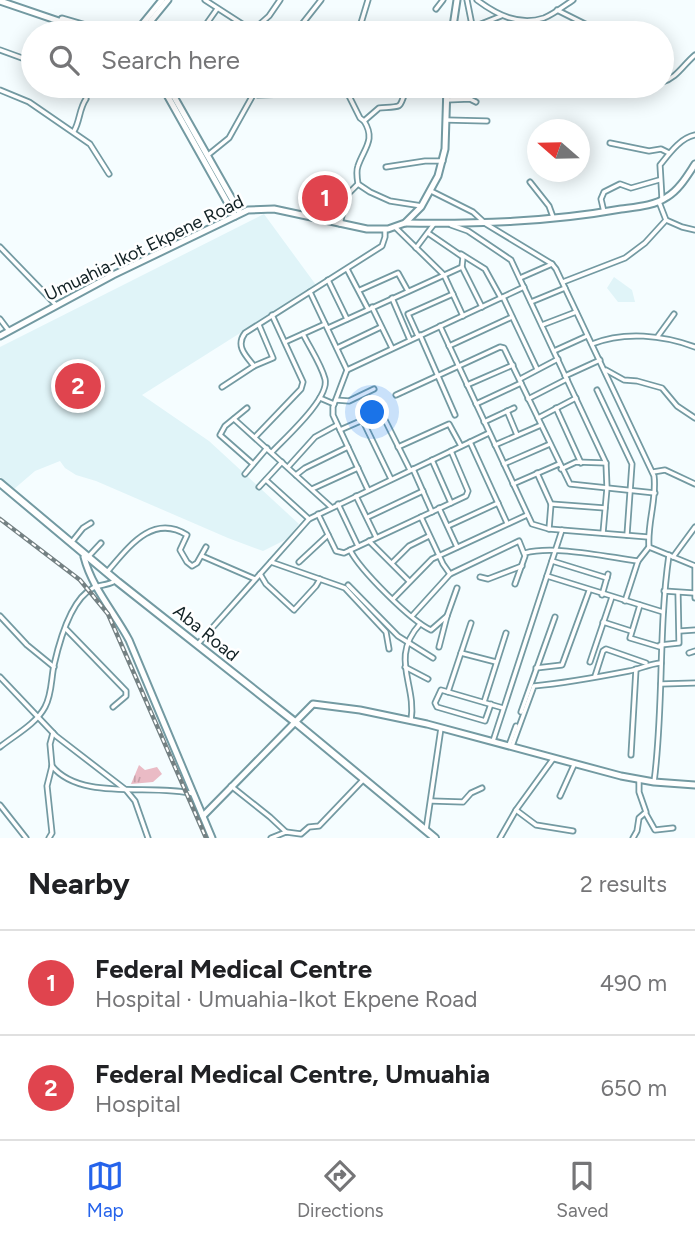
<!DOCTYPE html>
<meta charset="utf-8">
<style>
body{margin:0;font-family:Figtree,sans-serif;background:#f6f6f6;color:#202124}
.compass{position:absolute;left:527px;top:119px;width:63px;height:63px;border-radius:50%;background:#fff;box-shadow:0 4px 18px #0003;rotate:290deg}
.you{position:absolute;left:373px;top:413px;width:24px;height:24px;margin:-18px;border:5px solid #fff;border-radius:50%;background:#1a73e8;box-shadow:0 0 0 10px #1a73e833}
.badge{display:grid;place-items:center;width:46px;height:46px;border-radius:50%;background:#2563eb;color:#fff;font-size:23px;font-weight:700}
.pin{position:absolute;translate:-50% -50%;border:4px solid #fff;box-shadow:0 2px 7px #0006}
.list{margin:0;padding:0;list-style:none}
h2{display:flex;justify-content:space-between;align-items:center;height:91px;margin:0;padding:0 28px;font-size:30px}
h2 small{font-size:23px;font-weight:400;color:#757577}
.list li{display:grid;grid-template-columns:46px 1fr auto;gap:21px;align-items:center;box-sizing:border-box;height:105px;padding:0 28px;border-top:2px solid #e0e0e0}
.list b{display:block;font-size:26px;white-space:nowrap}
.list p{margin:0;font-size:23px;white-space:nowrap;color:#757577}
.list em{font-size:23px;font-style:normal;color:#757577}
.icon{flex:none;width:38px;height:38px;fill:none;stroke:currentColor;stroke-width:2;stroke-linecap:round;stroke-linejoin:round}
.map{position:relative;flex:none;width:695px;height:838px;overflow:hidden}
.search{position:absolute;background:#fff;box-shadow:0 4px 18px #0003;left:21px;right:21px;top:21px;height:77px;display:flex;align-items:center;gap:18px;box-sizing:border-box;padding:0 24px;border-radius:38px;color:#757577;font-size:26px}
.sheet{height:301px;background:#fff}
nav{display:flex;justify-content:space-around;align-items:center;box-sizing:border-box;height:98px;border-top:2px solid #e0e0e0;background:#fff;font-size:19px;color:#757577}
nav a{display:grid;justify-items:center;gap:4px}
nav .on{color:#2563eb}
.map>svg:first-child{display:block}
.built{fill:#e0f4f8}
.park{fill:url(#park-tufts)}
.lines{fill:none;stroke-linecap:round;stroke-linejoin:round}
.street-casing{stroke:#739aa2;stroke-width:7}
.secondary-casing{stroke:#739aa2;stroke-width:9}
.primary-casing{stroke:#739aa2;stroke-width:10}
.street{stroke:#fff;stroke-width:3.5}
.secondary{stroke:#fff;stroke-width:5}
.primary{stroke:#fff;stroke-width:6}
.rail-casing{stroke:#748183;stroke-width:4.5}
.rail{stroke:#fff;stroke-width:2;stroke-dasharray:5;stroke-linecap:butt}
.labels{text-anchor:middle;stroke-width:5;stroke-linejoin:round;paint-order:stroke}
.street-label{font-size:18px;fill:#112124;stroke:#fff}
</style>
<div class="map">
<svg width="695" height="838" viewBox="0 0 695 838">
<defs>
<pattern id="park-tufts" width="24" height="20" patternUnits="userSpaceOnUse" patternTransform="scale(1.75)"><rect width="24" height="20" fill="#eabbc5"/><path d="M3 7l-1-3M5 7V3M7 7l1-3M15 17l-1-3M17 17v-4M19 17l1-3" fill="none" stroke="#c8a0a9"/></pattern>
</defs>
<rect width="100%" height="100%" fill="#f5fdff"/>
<g class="built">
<path d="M 264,214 L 316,285 L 142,395 L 209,441 L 299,524 L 287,539 L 263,551 L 228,538 L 96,481 L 76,475 L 65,468 L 60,461 L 35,471 L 14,489 L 0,477 L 0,347 Z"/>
<path d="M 614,277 L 632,290 L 635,302 L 618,302 L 607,288 Z"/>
</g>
<path class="park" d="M 139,765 L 145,770 L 157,767 L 162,774 L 153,782 L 131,784 Z"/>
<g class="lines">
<defs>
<g id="street">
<path d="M 205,0 L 253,31"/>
<path d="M 467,0 L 473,30 L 477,33"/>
<path d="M 477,0 C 497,15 519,26 544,18 C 554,14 564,6 573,0"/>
<path d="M 436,9 L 443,0"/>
<path d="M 557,10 L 585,24 L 593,33"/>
<path d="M 64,33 L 65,24"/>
<path d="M 200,33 L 217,9"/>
<path d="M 250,33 L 269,16 L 280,0"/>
<path d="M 295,33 L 321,0"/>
<path d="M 358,33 L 368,0"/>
<path d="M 452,33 L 473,30 L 476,26 L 501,16"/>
<path d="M 0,50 L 33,62"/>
<path d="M 662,82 C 677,78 683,65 695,55"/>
<path d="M 81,86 L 84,88"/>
<path d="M 245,86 L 258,95 L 289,94"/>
<path d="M 344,86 L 360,118 L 364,121 L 379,108 C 407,106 397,109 408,86"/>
<path d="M 0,90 L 29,102 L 90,144 L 109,174"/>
<path d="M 446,100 L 470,99 L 476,102"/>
<path d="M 446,120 L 487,121"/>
<path d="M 74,131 C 80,121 79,109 86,99"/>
<path d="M 610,143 L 649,151 L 661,149 L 669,153"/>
<path d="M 208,155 L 229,138 L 258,86"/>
<path d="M 386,167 L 425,161 L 443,161"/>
<path d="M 530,182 L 549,206 L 553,217"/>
<path d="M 358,184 L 370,192 L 390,201 L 422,206"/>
<path d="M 431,191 L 473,212 L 486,224 L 552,264 L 556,269 L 654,476 C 657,500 647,523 649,547 L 695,566"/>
<path d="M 662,199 L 660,165 C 669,154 680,138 695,135"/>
<path d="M 659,202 L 666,220 L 682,227 L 695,230"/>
<path d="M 604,212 L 601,199 L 604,192 L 620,184 L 631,188 L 659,180"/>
<path d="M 340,224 L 347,195 L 358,184 C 357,178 356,171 358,166 C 364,148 376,140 364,121"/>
<path d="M 451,225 L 468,231 L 511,260 L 606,463 L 607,488 L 603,533"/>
<path d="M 395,227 L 444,275 L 463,316"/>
<path d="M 428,233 L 463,257 L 462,267 L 482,307"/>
<path d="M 0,247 L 56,305"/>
<path d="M 416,248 L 434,224"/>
<path d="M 461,254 L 485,269 L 501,298"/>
<path d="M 347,269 L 368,309"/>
<path d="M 520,278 L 552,264"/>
<path d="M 328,280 L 347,319"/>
<path d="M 563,282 L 625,258 L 645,243 L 666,220"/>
<path d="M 360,290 L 398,273 L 408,291"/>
<path d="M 310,292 L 347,370 L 333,407 L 333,415 L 368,490"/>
<path d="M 503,297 L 537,369"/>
<path d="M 392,298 L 410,340"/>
<path d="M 531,302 L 565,288"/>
<path d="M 372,307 L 392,348"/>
<path d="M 0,319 L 9,331"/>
<path d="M 542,325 L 576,312"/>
<path d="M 440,326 L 532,524 L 549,529 L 648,537"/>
<path d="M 328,328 L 462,267"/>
<path d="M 420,335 L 455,415"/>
<path d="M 418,336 L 408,314 L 453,294"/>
<path d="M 658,336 L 674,314"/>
<path d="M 285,342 L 325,324"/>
<path d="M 592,344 C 624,331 663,335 695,347"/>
<path d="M 449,346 L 512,317"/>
<path d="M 337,348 L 381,327"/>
<path d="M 554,351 L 587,336"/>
<path d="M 254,366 C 246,356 235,346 245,333 L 382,246 L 385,237 L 385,229"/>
<path d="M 347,370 L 524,287"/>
<path d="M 606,370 L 624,380 L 637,381 L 662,388 L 677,406 L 695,418"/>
<path d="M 565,376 L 600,360"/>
<path d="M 520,379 L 558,359"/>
<path d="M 467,385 L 513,365"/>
<path d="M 222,387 L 254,366 L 273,358 L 259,325"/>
<path d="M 597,390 L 632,464 L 627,535"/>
<path d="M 396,395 L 500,347 L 504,348 L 570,484 L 655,493"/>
<path d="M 320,398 L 334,404"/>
<path d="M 528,399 L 567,379"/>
<path d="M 336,400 L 349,401 L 374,389"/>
<path d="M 476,404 L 521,383"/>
<path d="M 247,408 L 225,426 L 220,435 L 253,464"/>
<path d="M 556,408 L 581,463"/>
<path d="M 507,411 L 517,435"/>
<path d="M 538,418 L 576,398"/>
<path d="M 234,419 L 331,507"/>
<path d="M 362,419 L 391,479"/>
<path d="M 484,422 L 514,408"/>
<path d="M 340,430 L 381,412 L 410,470"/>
<path d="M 255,437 L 301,389 L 303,382 L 272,315"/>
<path d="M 470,442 L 507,523"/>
<path d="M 495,445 L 541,425"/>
<path d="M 398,447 L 449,424 L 461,446"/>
<path d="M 272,452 C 285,438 330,398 325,379 C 321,364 310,348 303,334"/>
<path d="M 432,460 L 451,503"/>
<path d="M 504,464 L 550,444"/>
<path d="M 288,467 L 315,437 L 337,425"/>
<path d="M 413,469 L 432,512"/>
<path d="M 561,469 L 576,462 L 606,463"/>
<path d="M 653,472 L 665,470 L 695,484"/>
<path d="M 537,473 L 551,504 L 549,529"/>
<path d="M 245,474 L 267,448"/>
<path d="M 296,475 L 305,468 L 348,447"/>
<path d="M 266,480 L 309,519"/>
<path d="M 513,484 L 559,464"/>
<path d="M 259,487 L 282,462"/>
<path d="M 312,489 L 358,468"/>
<path d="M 356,496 L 376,537"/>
<path d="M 338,504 L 358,546"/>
<path d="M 551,504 L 605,508"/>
<path d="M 439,508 L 457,547"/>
<path d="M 318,514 L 336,551 L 344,553 L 466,496 L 468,491 L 451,451"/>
<path d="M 368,517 L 423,491"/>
<path d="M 421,517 L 443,564 L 450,574"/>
<path d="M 448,526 L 498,503"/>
<path d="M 369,541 L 409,581"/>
<path d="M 71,543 L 83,528 L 91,523"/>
<path d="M 350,550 C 360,570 411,621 431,630 L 447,616 L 457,588"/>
<path d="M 525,553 C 554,545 607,557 638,561"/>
<path d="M 202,556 L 255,579"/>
<path d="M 88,557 L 101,543"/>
<path d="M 673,557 L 695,527"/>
<path d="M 552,561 L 607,578"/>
<path d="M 271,562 L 345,588 L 386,632 L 389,649"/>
<path d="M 299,562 L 328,535"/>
<path d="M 392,563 L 409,546 L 429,536"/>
<path d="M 695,566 L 695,598"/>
<path d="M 107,572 C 128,548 152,513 187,535 L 180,550 L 187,562 L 192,566 L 197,563 L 206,547"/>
<path d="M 260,574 L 266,584 L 294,610 L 316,586 L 320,579"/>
<path d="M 547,576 L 663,612"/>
<path d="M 480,577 L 488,579 L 522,566"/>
<path d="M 348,585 L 398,636 L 433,658"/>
<path d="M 664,591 L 694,593"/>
<path d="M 602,595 L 608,574"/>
<path d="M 393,599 L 432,559 L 527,515"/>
<path d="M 625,601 L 638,561 L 649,547"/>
<path d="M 640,605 L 630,638 L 660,647"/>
<path d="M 0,616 L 27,645 L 54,667"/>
<path d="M 412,616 L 450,574 L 519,541 L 525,556 L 515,584"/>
<path d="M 603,622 L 631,631"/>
<path d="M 66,629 L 126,691 L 126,696 L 113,707"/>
<path d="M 680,631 L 695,630"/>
<path d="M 197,645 L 309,519 L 489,433"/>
<path d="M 660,645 L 679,643 L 678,593"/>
<path d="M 439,647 L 447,616"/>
<path d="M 461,653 L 496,662"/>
<path d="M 689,653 L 695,651"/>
<path d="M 590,662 L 612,597"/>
<path d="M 405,667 L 428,679"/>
<path d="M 536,668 L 562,665 L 589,591"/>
<path d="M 595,676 L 603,651 L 606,649 L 646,663"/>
<path d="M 0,677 L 56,736 L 126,790 L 135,801 L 148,838"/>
<path d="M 661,684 L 695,683"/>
<path d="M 448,692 L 471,623"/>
<path d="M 484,702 L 506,633"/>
<path d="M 491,704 L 485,721 L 437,707 L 435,703 L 441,690 L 448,692 L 503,708"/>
<path d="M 521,712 L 555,617"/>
<path d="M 411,721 C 417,684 389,658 420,624"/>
<path d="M 493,741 L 562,530"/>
<path d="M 509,745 L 516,726"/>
<path d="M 512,746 L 534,686 C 566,683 598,677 629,671 C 640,669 648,664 661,663"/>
<path d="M 0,747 C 15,735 36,724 45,707 C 52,694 51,679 54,665 C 59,643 71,599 93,588 C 99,585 107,585 113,582"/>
<path d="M 631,755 L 636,669"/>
<path d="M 52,766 C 81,802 153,783 194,794"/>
<path d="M 654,782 C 664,707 658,631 669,555"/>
<path d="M 231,786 L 270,817 L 286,832"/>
<path d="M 560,796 L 574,765"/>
<path d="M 432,801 L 463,802 L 471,793 L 482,788"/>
<path d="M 0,805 L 26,838"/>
<path d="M 516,810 L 536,825 L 573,831"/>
<path d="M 646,814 L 655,830 L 673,828"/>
<path d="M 426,830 L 441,728"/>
<path d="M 49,838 L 52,833 L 47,786 L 52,766 L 50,744 L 53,733"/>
<path d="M 271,838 L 286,832 L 301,834 L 309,827 L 319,826 L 362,781"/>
<path d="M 500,838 L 516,810 L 553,759"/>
<path d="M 633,838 L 637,831 L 639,818 L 646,812 L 639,792 L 639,780"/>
</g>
<g id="secondary">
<path d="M 0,1 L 94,33"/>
<path d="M 62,19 L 110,33"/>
<path d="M 135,33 L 162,0"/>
<path d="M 141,33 L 168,0"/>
<path d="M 452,33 L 457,0"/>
<path d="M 162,86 L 235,216"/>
<path d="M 168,86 L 240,213"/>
<path d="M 405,223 C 477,224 549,222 621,209 C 636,207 654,206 667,197 C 679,190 687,176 695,164"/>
<path d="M 0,336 L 113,275 L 248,210 L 274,209 L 367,229 L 388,229 L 405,223 L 421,207 L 438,176 L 445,149 L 447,86"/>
<path d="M 84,557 C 92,588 114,612 129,640 L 212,838"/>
<path d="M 203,816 L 313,704 L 360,710 L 427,724 L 621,776 L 654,782 L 695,785"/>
</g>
<path id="primary" d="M 0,483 L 118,582 L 295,722 L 435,838"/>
</defs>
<use href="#street" class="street-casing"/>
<use href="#secondary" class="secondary-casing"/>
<use href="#primary" class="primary-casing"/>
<use href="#street" class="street"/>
<use href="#secondary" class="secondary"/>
<use href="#primary" class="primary"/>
<defs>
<path id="rail" d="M 0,519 L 80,580 L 108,614 L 206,838"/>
</defs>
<use href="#rail" class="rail-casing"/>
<use href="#rail" class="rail"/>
</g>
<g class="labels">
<g class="street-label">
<text transform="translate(144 248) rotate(-26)" y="6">Umuahia-Ikot Ekpene Road</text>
<text transform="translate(206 633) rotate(39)" y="6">Aba Road</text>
</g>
</g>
</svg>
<svg class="compass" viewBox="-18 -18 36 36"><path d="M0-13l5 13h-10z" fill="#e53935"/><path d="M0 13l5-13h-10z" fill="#757577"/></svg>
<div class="you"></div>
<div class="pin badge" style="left:325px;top:198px;background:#e0444e">1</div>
<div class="pin badge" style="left:78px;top:386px;background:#e0444e">2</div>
<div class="search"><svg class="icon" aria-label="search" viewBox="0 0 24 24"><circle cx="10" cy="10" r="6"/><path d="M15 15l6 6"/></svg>Search here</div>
</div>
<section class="sheet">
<h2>Nearby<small>2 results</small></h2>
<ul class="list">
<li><span class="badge" style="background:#e0444e">1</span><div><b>Federal Medical Centre</b><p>Hospital · Umuahia-Ikot Ekpene Road</p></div><em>490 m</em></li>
<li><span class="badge" style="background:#e0444e">2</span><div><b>Federal Medical Centre, Umuahia</b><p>Hospital</p></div><em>650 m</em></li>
</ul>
</section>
<nav>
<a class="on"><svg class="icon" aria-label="map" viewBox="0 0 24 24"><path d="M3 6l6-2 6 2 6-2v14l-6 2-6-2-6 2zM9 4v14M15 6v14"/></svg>Map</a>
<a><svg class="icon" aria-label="directions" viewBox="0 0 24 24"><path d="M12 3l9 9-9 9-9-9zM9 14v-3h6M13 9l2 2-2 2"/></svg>Directions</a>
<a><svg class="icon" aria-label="saved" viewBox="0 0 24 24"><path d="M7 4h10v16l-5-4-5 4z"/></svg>Saved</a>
</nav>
